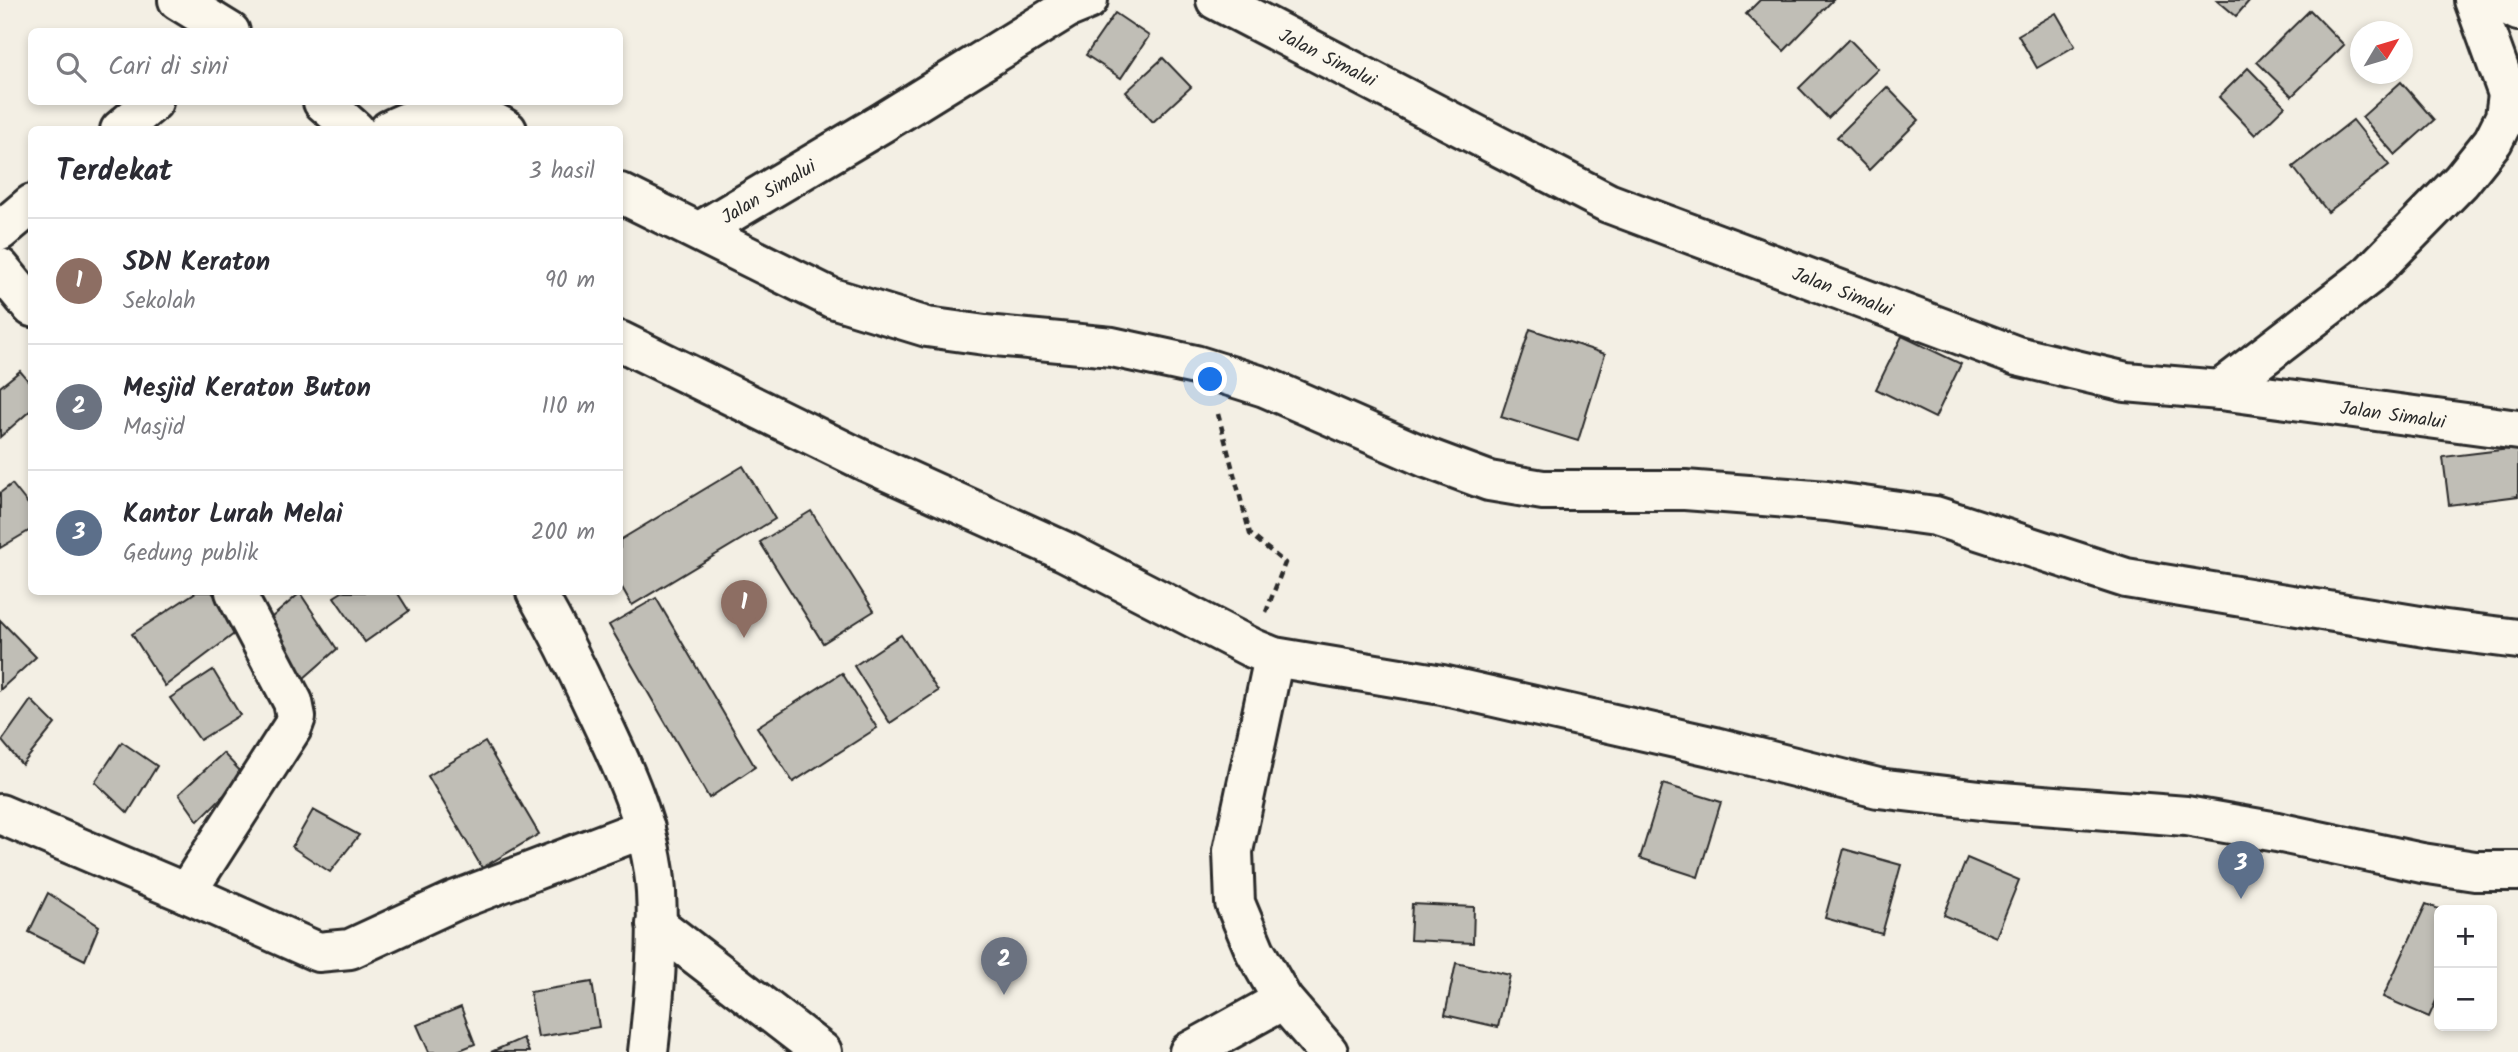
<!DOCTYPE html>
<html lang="id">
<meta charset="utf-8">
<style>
body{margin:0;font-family:Kalam,sans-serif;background:#f7f7f7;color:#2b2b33}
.controls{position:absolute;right:21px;bottom:21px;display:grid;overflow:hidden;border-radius:10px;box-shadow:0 4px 10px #0003}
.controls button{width:63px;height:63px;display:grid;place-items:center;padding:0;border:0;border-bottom:2px solid #e1e1e2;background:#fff;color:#2b2b33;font:35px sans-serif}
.compass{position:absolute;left:2350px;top:21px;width:63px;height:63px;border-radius:50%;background:#fff;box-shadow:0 4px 10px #0003;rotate:52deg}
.you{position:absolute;left:1211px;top:380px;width:24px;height:24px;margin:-18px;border:5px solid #fff;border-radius:50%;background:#1a73e8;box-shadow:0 0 0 10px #1a73e833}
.badge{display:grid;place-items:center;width:46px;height:46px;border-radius:50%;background:#db2777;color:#fff;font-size:23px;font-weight:700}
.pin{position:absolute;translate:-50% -58px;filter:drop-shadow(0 2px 4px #0008)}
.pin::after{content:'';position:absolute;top:37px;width:24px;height:21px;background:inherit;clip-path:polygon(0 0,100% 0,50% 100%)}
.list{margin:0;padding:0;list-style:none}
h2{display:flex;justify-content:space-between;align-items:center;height:91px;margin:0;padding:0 28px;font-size:30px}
h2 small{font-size:23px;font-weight:400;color:#7c7c81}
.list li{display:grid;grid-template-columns:46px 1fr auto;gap:21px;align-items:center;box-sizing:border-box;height:126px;padding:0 28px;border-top:2px solid #e1e1e2}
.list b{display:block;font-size:26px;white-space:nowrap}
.list p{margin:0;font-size:23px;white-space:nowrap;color:#7c7c81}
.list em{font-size:23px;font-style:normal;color:#7c7c81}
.icon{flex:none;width:38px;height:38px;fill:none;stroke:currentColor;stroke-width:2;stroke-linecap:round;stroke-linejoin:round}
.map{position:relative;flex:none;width:2518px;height:1052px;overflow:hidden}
.search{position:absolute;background:#fff;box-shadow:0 4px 10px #0003;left:28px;top:28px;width:595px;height:77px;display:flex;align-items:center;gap:18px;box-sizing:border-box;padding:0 24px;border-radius:10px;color:#7c7c81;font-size:26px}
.panel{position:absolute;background:#fff;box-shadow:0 4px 10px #0003;left:28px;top:126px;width:595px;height:469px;border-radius:10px}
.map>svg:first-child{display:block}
.building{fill:#c0beb6;stroke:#2b2b2b;stroke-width:2}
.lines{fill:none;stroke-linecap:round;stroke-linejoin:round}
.minor-casing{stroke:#2b2b2b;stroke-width:44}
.tertiary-casing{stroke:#2b2b2b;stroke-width:44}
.secondary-casing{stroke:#2b2b2b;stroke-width:44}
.trunk-casing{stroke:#2b2b2b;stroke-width:44}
.path{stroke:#2b2b2b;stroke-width:4.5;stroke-dasharray:7 5;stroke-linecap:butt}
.minor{stroke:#fbf7ec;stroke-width:38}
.tertiary{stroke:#fbf7ec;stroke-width:38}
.secondary{stroke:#fbf7ec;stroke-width:38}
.trunk{stroke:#fbf7ec;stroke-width:38}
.labels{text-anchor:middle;stroke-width:5;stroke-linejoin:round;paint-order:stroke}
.street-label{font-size:19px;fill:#2b2b2b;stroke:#fbf7ec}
</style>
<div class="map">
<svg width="2518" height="1052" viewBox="0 0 2518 1052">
<rect width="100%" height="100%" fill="#f3efe4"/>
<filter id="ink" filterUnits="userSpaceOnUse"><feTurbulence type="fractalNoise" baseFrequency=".0143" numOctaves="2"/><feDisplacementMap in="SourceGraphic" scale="14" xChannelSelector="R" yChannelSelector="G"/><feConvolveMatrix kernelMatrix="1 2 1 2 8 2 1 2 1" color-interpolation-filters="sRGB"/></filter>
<g filter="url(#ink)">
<g class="building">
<path d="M 1760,0 L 1833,0 L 1784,51 L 1746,14 Z"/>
<path d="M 2217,0 L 2250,0 L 2236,16 Z"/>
<path d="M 2310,10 L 2344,45 L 2292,96 L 2257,62 Z"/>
<path d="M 1115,13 L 1149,36 L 1121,78 L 1086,55 Z"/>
<path d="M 2056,13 L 2075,46 L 2037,68 L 2018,35 Z"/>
<path d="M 1849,39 L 1878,69 L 1828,118 L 1799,88 Z"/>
<path d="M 1163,58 L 1191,87 L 1153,122 L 1126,92 Z"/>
<path d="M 2248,68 L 2285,106 L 2255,135 L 2219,97 Z"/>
<path d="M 2401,82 L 2434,120 L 2395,155 L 2362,117 Z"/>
<path d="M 1887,87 L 1919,120 L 1869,170 L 1837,137 Z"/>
<path d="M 2353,120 L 2389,165 L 2328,212 L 2293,167 Z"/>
<path d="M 1530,329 L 1605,354 L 1578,441 L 1501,417 Z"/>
<path d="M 1902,336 L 1961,364 L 1935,418 L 1876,389 Z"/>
<path d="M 20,371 L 32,385 L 32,409 L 0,437 L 0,387 Z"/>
<path d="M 2518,448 L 2518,496 L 2449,505 L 2443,457 Z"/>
<path d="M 743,466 L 775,519 L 632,605 L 620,584 L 620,540 Z"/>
<path d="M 12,484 L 32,509 L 32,529 L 0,548 L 0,493 Z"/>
<path d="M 811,511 L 874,611 L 823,643 L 760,542 Z"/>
<path d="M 196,592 L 212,592 L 238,631 L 165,686 L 132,634 Z"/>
<path d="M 342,592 L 397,592 L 409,611 L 365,642 L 334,597 Z"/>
<path d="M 300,593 L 337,649 L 295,686 L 257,630 Z"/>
<path d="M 656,598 L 755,767 L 709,798 L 609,625 Z"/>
<path d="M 0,620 L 36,657 L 0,690 Z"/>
<path d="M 901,635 L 938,691 L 890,723 L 854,666 Z"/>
<path d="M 213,670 L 240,715 L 200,740 L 170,698 Z"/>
<path d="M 842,673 L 877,728 L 793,782 L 757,727 Z"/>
<path d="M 31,700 L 55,724 L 22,765 L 2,741 Z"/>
<path d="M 122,742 L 157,766 L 128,813 L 95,782 Z"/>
<path d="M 485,742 L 539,834 L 482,868 L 428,776 Z"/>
<path d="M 223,753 L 244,775 L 198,821 L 179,794 Z"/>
<path d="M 1663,784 L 1721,802 L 1698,877 L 1640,858 Z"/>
<path d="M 313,810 L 359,835 L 330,872 L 292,847 Z"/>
<path d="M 1844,849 L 1901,865 L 1882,934 L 1825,918 Z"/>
<path d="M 1967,858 L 2019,880 L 1996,937 L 1944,915 Z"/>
<path d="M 48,893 L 99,926 L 85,960 L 29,932 Z"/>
<path d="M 1412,904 L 1474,907 L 1473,943 L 1410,940 Z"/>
<path d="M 2426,904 L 2441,910 L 2439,994 L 2429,1017 L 2383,997 Z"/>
<path d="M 1456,963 L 1510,975 L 1498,1027 L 1445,1015 Z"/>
<path d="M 592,982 L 599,1027 L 538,1037 L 530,992 Z"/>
<path d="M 461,1007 L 475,1044 L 455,1052 L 429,1052 L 417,1025 Z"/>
<path d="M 523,1038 L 529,1052 L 491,1052 Z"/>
</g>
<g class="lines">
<defs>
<g id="minor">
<path d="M 1216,0 L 1608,203 L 2017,356 L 2126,382 L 2220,390 L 2518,430"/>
<path d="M 120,130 L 153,102"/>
<path d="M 0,231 L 32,204"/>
<path d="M 700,231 L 882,123 L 1066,9 L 1088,0"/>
<path d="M 0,268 L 32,307"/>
<path d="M 2220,390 L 2368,276 L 2461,181 L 2493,141 L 2505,117 L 2508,94 L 2474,0"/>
<path d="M 1274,657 L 1233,851 L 1235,903 L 1255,951 L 1283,1000 L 1328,1052"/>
<path d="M 186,893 L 292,728 L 296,717 L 293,702 L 235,592"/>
<path d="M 656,924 L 822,1052"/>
<path d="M 1189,1052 L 1283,1000"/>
</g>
<g id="tertiary">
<path d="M 178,0 L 230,32"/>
<path d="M 323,102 L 355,130"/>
<path d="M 620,341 L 867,462 L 1066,552 L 1252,648 L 1274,657 L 1442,685 L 1715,747 L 1878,788 L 1989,801 L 2186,816 L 2277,832 L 2422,863 L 2475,871 L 2518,871"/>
<path d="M 0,814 L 186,893 L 318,952 L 350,949 L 454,901 L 645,828"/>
</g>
<g id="secondary">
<path d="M 389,130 C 427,110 470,105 507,130"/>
<path d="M 620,193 L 832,298 L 927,327 L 985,335 L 1112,347 L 1195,365 L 1265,387 L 1427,458 L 1489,481 L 1543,490 L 1685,490 L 1827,501 L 1935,516 L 2126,578 L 2438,629 L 2518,639"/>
<path d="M 536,592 C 557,629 576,667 594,706 C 622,764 652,826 656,892 C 659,946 654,999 648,1052"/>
</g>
<path id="trunk" d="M 2497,0 L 2518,11"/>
</defs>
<use href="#minor" class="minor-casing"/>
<use href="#tertiary" class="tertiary-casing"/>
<use href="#secondary" class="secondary-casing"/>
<use href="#trunk" class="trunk-casing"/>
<path class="path" d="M 1218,414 L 1250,534 L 1285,563 L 1266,612"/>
<use href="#minor" class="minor"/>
<use href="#tertiary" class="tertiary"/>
<use href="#secondary" class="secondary"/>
<use href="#trunk" class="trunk"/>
</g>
</g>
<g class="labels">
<g class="street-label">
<text transform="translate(1328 57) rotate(27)" y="7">Jalan Simalui</text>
<text transform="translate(768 191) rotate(-31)" y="7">Jalan Simalui</text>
<text transform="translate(1843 291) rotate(21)" y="7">Jalan Simalui</text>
<text transform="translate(2393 414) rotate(8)" y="7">Jalan Simalui</text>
</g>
</g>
</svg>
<div class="controls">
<button>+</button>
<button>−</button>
</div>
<svg class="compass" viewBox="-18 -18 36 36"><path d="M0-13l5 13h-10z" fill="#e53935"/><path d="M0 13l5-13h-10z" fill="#7c7c81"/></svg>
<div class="you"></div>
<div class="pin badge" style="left:744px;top:638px;background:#8d6e63">1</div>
<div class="pin badge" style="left:1004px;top:995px;background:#6b7280">2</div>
<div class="pin badge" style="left:2241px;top:899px;background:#5c6f8a">3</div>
<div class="search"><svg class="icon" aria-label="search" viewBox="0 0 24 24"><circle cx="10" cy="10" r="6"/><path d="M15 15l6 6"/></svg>Cari di sini</div>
<section class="panel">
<h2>Terdekat<small>3 hasil</small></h2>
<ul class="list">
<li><span class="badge" style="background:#8d6e63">1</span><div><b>SDN Keraton</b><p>Sekolah</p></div><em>90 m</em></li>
<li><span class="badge" style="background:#6b7280">2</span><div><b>Mesjid Keraton Buton</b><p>Masjid</p></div><em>110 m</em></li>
<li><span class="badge" style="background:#5c6f8a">3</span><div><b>Kantor Lurah Melai</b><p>Gedung publik</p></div><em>200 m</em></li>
</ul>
</section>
</div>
